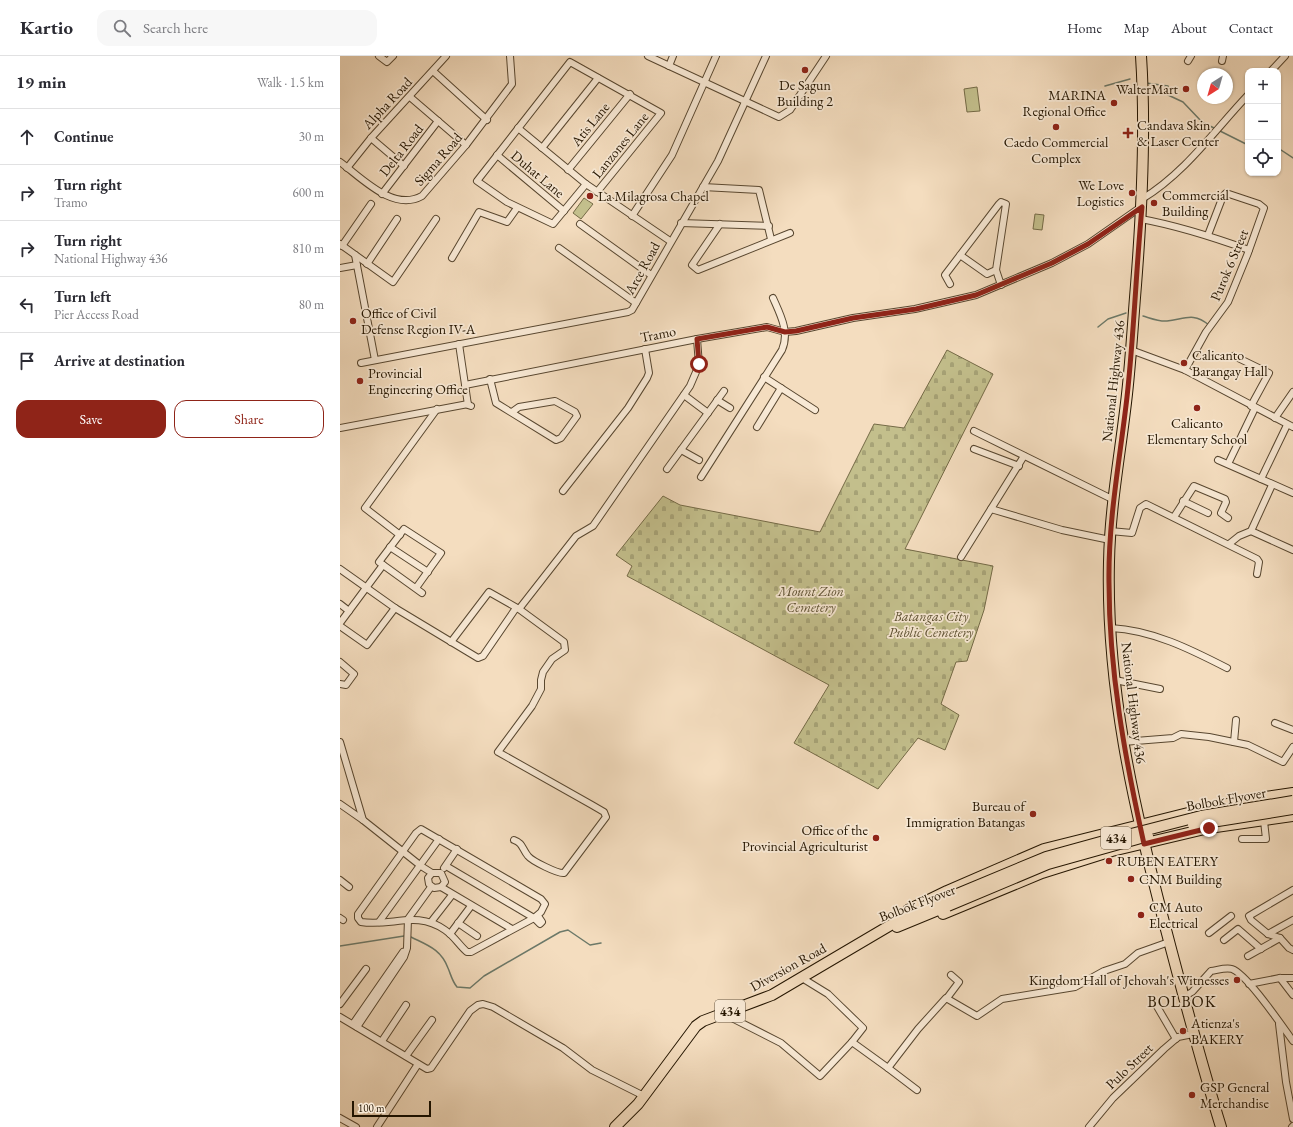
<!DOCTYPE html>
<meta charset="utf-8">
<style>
body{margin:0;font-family:"EB Garamond",serif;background:#f7f7f7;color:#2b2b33}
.controls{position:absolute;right:12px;top:12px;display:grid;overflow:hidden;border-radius:8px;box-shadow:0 1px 3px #0004}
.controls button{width:36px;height:36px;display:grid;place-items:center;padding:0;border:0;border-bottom:1px solid #e1e1e2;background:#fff;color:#2b2b33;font:20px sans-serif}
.compass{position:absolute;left:857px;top:12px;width:36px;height:36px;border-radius:50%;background:#fff;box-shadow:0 1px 3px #0004;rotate:217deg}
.scale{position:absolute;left:12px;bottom:10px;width:79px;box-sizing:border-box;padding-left:4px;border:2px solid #241500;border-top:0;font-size:11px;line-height:14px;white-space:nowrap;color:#241500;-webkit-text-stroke:3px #f8e9d5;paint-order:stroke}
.stop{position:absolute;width:12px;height:12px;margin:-9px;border:3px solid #8f2418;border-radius:50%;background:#fff}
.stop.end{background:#8f2418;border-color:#fff;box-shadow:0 1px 4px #0008}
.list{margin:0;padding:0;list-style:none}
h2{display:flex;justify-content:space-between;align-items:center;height:52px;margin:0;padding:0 16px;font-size:17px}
h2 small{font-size:13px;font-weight:400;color:#7c7c81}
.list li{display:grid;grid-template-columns:26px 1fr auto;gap:12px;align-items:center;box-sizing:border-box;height:56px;padding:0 16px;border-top:1px solid #e1e1e2}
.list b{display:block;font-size:15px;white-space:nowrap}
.list p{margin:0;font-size:13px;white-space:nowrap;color:#7c7c81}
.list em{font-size:13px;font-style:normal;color:#7c7c81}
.actions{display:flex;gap:8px;padding:12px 16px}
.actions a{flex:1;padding:9px 0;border:1px solid #8f2418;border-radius:12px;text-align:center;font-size:14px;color:#8f2418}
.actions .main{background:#8f2418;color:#fff}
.icon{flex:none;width:22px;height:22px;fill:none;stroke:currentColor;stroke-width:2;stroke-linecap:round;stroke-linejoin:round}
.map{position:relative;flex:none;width:953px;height:1071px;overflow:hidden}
header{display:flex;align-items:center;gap:24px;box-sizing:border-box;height:56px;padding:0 20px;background:#fff;border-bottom:1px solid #e1e1e2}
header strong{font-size:19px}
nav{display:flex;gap:22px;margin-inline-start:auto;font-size:14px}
.search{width:280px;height:36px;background:#f7f7f7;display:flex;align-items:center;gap:10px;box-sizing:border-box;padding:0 14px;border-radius:12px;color:#7c7c81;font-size:15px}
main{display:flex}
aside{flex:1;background:#fff}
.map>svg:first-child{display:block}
.cemetery{fill:url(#cemetery-stones);stroke:#746a46}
.pitch{fill:#c3bf8c;stroke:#746a46}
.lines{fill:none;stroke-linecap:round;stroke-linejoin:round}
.stream{stroke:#6c7969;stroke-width:1.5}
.minor-casing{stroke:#584730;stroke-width:8}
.primary-casing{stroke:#241500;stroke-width:12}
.trunk-casing{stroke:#241500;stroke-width:12}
.minor{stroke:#f8e9d5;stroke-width:6}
.primary{stroke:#f4ddbf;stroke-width:10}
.trunk{stroke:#f4ddbf;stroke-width:10}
.trunk-bridge-casing{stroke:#241500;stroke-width:12;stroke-linecap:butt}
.trunk-bridge{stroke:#f4ddbf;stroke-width:10}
.route{stroke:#8f2418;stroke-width:5}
.poi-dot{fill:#8f2418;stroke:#f8e9d5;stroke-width:1.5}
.labels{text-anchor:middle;stroke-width:3.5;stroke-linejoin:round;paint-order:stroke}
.shield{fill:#f8e9d5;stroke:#645540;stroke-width:1}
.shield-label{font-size:13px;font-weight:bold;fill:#241500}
.poi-label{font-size:14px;fill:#241500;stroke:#f8e9d5;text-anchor:start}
.street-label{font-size:14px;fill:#241500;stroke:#f8e9d5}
.park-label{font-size:14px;font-style:italic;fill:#5c5031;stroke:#f8e9d5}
.quarter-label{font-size:16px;letter-spacing:1px;fill:#241500;stroke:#f8e9d5}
</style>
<header>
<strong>Kartio</strong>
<div class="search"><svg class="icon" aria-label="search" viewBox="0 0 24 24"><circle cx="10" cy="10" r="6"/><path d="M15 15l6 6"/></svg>Search here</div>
<nav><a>Home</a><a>Map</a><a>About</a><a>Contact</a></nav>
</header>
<main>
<aside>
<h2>19 min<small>Walk · 1.5 km</small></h2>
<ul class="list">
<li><svg class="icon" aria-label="ahead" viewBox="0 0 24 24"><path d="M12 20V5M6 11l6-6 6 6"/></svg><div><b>Continue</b></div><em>30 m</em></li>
<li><svg class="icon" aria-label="right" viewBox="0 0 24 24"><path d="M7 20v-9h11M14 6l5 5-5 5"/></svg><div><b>Turn right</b><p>Tramo</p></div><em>600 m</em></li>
<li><svg class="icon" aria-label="right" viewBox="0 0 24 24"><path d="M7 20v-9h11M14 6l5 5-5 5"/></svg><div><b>Turn right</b><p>National Highway 436</p></div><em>810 m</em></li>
<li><svg class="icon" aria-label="left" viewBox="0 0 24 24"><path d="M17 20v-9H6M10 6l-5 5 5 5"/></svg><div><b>Turn left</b><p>Pier Access Road</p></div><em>80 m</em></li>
<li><svg class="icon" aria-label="arrive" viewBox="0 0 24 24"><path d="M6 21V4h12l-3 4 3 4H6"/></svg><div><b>Arrive at destination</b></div></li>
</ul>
<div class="actions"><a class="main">Save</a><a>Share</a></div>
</aside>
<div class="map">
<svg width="953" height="1071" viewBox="0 0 953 1071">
<defs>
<pattern id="cemetery-stones" width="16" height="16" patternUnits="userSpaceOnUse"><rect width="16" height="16" fill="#c3bf8c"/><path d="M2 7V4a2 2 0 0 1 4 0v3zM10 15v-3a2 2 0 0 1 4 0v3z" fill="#a7a377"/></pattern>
</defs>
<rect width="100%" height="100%" fill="#f4ddbf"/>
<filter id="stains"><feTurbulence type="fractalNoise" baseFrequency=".005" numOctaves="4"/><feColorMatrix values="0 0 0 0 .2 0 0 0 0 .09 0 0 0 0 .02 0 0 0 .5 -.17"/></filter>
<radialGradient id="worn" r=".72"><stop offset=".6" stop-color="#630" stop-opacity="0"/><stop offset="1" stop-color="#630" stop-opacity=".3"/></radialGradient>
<path class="cemetery" d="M 607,294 L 653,318 L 565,493 L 653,510 L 644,554 L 627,605 L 616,606 L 601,648 L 619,659 L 605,694 L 578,682 L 538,733 L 454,687 L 489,629 L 287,520 L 292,510 L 276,499 L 323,440 L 340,449 L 480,476 L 534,368 L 564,372 Z"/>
<g class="pitch">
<path d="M 637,31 L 640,55 L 627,56 L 624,33 Z"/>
<path d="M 244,142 L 253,148 L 241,163 L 233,157 Z"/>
<path d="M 695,158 L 704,159 L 702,174 L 693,173 Z"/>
</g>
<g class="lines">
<g class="stream">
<path d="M 806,27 L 828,30 L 828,39 L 843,46 L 862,66 L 876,73"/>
<path d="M 765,30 L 790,23"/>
<path d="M 880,75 L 908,89"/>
<path d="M 938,92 L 953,102"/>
<path d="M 803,260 C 810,262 820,266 827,265 C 845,263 853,256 869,269"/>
<path d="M 758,271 L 768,263 L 786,257"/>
<path d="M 71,881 C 87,889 101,893 108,912 C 111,919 112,925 117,931 L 130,932 L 144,920 L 220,876 L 228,874 L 250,889 L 261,887"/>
<path d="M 0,890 L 64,880"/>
</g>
<defs>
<g id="minor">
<path d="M 39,0 L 47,6 L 53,0"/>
<path d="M 308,0 L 439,61 L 450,54 L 486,0"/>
<path d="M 848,5 L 851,0"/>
<path d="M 882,5 L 883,0"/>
<path d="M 329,10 L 333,0"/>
<path d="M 93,15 L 147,64"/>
<path d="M 931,15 L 945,0"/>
<path d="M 70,41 L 126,89"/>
<path d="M 178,72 L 246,128 L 330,185"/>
<path d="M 31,82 L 64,110"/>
<path d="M 202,92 L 258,22"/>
<path d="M 157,99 L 224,155"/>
<path d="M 0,106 C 22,122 53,156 82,140 L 126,89 L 172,28 L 170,0"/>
<path d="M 7,112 L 31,82 L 106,0"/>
<path d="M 228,114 L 290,38"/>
<path d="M 246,128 L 213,168 L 167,146 L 137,125 L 230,6 L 321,57 L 257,136"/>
<path d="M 363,131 L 419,134 L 431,183"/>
<path d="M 42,138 L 98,65"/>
<path d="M 802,143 C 845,117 874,75 908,39"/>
<path d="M 292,160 L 332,99 L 376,0"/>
<path d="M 801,163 C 839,170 873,181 909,194"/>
<path d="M 341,167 L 429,170"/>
<path d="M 240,168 L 311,219"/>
<path d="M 380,168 L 352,209 L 358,214 L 450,177"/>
<path d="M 0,188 L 53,226 L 96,163"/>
<path d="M 2,190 L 31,148"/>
<path d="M 219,192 L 296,247"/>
<path d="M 15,199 L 35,304"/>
<path d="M 112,202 L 139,156 L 167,166 L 177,152"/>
<path d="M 27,208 L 57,163"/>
<path d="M 0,212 L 17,209"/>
<path d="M 656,214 L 661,229"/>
<path d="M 610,228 L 605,219 L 659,148 L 661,146 L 666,148 L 656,214 L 647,218 L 620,199"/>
<path d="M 119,288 L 128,349 L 131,350"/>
<path d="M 791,294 L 845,314 L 953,371"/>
<path d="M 894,300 L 929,317 L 911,350"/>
<path d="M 21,307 L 288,256 L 292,254 L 378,105 L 426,0"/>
<path d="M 845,314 L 866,276 L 888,246 L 908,197 L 924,152 L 919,148 L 886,137 L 883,140 L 868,179"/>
<path d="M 424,321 L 475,354"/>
<path d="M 150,323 L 156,347 L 216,384 L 221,382 L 237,360 L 235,356 L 215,345 L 179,351 L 172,356"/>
<path d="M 125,329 L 357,283 L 427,271 L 445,276 L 456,275 L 513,262 L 575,253 L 636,239 L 712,207 L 748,188 L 801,151"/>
<path d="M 344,339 L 368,357"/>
<path d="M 377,344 L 390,352"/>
<path d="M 935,362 L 953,336"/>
<path d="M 417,371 L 441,332"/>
<path d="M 0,372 L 128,348"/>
<path d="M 634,375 L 774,444"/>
<path d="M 634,393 L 679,410"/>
<path d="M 341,394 L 359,404"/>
<path d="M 878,404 L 953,437"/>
<path d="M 888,408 L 915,352"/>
<path d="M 327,413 L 384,335"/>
<path d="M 361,421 L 442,294 C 450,276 440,258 433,242"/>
<path d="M 921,423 L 947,369"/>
<path d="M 223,435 L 288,352 L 307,322 L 309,317 L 305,293"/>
<path d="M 843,445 L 868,457"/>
<path d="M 651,453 L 722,474 L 770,484"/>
<path d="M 834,461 L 854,430 L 885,443 L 886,446 L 881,457 L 888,462"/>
<path d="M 770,475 L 792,477 L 800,452 L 806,448 L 917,503 L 919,506 L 917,518"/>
<path d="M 911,475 L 953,494"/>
<path d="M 60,479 L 25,452 L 97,353"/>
<path d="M 889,488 L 899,480 L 911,475 L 932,429"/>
<path d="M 50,491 L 88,516"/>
<path d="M 621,501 L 684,400"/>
<path d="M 0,513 L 55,552 L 138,602 L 143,600 L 176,552"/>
<path d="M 76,532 L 101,497 L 64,473 L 39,506 L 82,537"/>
<path d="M 0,548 L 9,555"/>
<path d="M 179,553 L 236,480 L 253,470 L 350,330 L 359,309 L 357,283"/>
<path d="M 0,567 L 43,509"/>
<path d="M 0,570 L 27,589 L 55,552"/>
<path d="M 771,572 C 812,574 850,593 887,612"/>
<path d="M 111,586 L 149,536 L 179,553 L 224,586 L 225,594 L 212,603 L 203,616 L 201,624 L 201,633 L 192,650 L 158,696 L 252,749 L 264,756 L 266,761 L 224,817 C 218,818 192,805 188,800 C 182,793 183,787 174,784"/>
<path d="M 0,606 L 14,618 L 6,629 L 0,628"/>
<path d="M 775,624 L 820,633"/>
<path d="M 935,667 L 953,674"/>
<path d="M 0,686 L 23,764 L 81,810 L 92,817 L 101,817 L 105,826 L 101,831 L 94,832 L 89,828 L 88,822 L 92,817"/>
<path d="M 783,686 L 833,682 L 841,678 L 869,681 L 908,689 L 943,706 L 953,691"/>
<path d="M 894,686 L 896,664"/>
<path d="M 0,748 L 23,764"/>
<path d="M 81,773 L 201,843 L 205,848 L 201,856 L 194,862 L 131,896 L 127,896 C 119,889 114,880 105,874 C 76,854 52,871 21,866 L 18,862 L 18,858 L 76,777 Z"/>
<path d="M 902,783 L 926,783 L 924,765"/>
<path d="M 106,810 L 194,862 L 200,868 L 202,866 L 198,860"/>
<path d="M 104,812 L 117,793"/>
<path d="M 0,824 L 9,831"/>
<path d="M 101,831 L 172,873"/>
<path d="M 953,834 L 909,860 L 911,864 L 928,878 L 940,882 L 949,892 L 953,894"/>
<path d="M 0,862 L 3,864"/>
<path d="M 39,866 L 99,783"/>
<path d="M 91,866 L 112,839"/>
<path d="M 118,867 L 137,880"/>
<path d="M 869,877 L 891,860"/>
<path d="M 110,878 L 131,850"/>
<path d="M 928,878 L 953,864"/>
<path d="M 884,884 L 898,873 L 921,893"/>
<path d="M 908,900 L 940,882"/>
<path d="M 462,922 L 488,938 L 523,972 L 512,986"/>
<path d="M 940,922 L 953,939"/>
<path d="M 909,928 L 940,922 L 953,922"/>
<path d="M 843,941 L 852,936 L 871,915 C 878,914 886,911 892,913 C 907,918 942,970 953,985"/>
<path d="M 607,942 L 619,926 L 611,919"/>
<path d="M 815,947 L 836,983"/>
<path d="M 0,948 L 26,913"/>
<path d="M 384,958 L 441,987 L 480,1020 L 512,986 L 548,1012 L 578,973 L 606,942 L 637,960 L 662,943 L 735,931 L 764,915 L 785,908 L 798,897 L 829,886"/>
<path d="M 0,961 L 87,1013 L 91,1012 L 130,955 L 138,949 L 143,948 L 153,951 L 223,992 L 252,1014 L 304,1040"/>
<path d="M 13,968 L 63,896"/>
<path d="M 939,968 L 946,1026 L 953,1063"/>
<path d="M 17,971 L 64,901 L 67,892 L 68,863 L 91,831"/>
<path d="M 42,985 L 66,949"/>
<path d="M 66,1000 L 92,964"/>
<path d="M 548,1012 L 577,1034"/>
<path d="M 0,1062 L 16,1071"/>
<path d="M 37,1071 L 78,1008"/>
<path d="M 749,1071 L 773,1042 L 824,993 L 838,981 L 853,978"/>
<path d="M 952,1071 L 953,1070"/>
</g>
<g id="primary">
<path d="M 801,0 C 806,76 802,153 796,229 C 793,265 791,302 787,338 C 781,394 770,449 769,506 C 766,629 793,748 824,866 C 842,935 860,1003 881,1071"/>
<path d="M 568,854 L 607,835 L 704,793 L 860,754 L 911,743 L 953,737"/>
<path d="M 603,858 L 702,817 L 772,795 L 869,772 L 953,760"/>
</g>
<g id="trunk">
<path d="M 557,871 L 608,850"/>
<path d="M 275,1071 L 298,1048 L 356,970 L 363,965 L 432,939 L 571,857 L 605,843"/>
</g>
</defs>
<use href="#minor" class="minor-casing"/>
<use href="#primary" class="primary-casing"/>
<use href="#trunk" class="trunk-casing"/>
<use href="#minor" class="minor"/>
<use href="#primary" class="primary"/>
<use href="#trunk" class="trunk"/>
<defs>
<g id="trunk-bridge">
<path d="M 853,769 L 953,753"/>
<path d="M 605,843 L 706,801 L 764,785 L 861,760 L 953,745"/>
<path d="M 608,850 L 708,808 L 808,780"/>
</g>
</defs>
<use href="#trunk-bridge" class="trunk-bridge-casing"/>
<use href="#trunk-bridge" class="trunk-bridge"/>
</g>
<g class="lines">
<path class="route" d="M 359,308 L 357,283 L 427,271 L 445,276 L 456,275 L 513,262 L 576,253 L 636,239 L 712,207 L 748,188 L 802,151 C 796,214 794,278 787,341 C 780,403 768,464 769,527 C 769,615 785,702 804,788 L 869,772"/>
</g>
<g class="poi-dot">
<circle cx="465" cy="14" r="4"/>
<circle cx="846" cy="33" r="4"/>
<circle cx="774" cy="47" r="4"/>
<circle cx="716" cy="71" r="4"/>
<path d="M786 71h4v4h4v4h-4v4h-4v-4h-4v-4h4z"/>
<circle cx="792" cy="137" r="4"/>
<circle cx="250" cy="140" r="4"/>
<circle cx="814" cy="147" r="4"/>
<circle cx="13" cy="265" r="4"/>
<circle cx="844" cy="307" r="4"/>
<circle cx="20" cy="325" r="4"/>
<circle cx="857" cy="352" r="4"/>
<circle cx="693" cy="758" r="4"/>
<circle cx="536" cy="782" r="4"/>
<circle cx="769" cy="805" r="4"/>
<circle cx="791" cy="823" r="4"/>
<circle cx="801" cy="859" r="4"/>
<circle cx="897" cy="924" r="4"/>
<circle cx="843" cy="975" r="4"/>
<circle cx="852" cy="1039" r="4"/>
</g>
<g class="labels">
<g class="shield">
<rect x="761" y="771" width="30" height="22" rx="3"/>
<rect x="375" y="944" width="30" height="22" rx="3"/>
</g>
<g class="shield-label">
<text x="776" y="787">434</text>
<text x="390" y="960">434</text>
</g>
<g class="poi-label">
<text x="465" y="34" text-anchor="middle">De Sagun<tspan x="465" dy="16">Building 2</tspan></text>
<text x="838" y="38" text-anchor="end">WalterMart</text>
<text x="766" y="44" text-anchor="end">MARINA<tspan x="766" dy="16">Regional Office</tspan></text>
<text x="797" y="74">Candava Skin<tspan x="797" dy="16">&amp; Laser Center</tspan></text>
<text x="716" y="91" text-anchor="middle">Caedo Commercial<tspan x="716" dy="16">Complex</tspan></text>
<text x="784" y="134" text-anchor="end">We Love<tspan x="784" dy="16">Logistics</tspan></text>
<text x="822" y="144">Commercial<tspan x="822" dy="16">Building</tspan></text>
<text x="258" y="145">La Milagrosa Chapel</text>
<text x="21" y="262">Office of Civil<tspan x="21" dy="16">Defense Region IV-A</tspan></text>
<text x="852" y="304">Calicanto<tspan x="852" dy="16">Barangay Hall</tspan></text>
<text x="28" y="322">Provincial<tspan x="28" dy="16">Engineering Office</tspan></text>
<text x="857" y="372" text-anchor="middle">Calicanto<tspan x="857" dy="16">Elementary School</tspan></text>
<text x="685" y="755" text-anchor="end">Bureau of<tspan x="685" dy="16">Immigration Batangas</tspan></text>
<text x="528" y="779" text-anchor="end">Office of the<tspan x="528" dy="16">Provincial Agriculturist</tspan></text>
<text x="777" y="810">RUBEN EATERY</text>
<text x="799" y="828">CNM Building</text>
<text x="809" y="856">CM Auto<tspan x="809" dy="16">Electrical</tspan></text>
<text x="889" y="929" text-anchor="end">Kingdom Hall of Jehovah's Witnesses</text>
<text x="851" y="972">Atienza's<tspan x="851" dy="16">BAKERY</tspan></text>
<text x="860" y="1036">GSP General<tspan x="860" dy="16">Merchandise</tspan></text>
</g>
<g class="street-label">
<text transform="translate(47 47) rotate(-47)" y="5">Alpha Road</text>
<text transform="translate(250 68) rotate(-51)" y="5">Atis Lane</text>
<text transform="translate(280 89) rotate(-51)" y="5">Lanzones Lane</text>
<text transform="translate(61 94) rotate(-52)" y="5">Delta Road</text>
<text transform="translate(98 103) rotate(-49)" y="5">Sigma Road</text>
<text transform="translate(198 118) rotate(40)" y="5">Duhat Lane</text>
<text transform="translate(889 209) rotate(-67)" y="5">Purok 6 Street</text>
<text transform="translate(302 212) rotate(-61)" y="5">Arce Road</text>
<text transform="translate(318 278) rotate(-11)" y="5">Tramo</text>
<text transform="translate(773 325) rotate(-84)" y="5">National Highway 436</text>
<text transform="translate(794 647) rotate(83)" y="5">National Highway 436</text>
<text transform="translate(886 743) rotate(-10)" y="5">Bolbok Flyover</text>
<text transform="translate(577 847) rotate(-21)" y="5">Bolbok Flyover</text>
<text transform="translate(448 911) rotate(-29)" y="5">Diversion Road</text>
<text transform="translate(789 1010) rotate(-44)" y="5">Pulo Street</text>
</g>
<g class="park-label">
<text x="471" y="540">Mount Zion<tspan x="471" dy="16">Cemetery</tspan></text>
<text x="591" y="565">Batangas City<tspan x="591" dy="16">Public Cemetery</tspan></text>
</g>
<g class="quarter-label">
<text x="842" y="951">BOLBOK</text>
</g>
</g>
<rect width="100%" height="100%" filter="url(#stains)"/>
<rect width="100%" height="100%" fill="url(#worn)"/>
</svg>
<div class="controls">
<button>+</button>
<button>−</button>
<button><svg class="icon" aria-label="locate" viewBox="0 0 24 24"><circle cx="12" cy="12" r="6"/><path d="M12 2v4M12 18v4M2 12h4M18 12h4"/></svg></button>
</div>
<svg class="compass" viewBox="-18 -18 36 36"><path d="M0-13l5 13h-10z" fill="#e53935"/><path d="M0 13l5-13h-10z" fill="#7c7c81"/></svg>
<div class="scale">100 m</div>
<div class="stop" style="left:359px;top:308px"></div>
<div class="stop end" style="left:869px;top:772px"></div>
</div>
</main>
